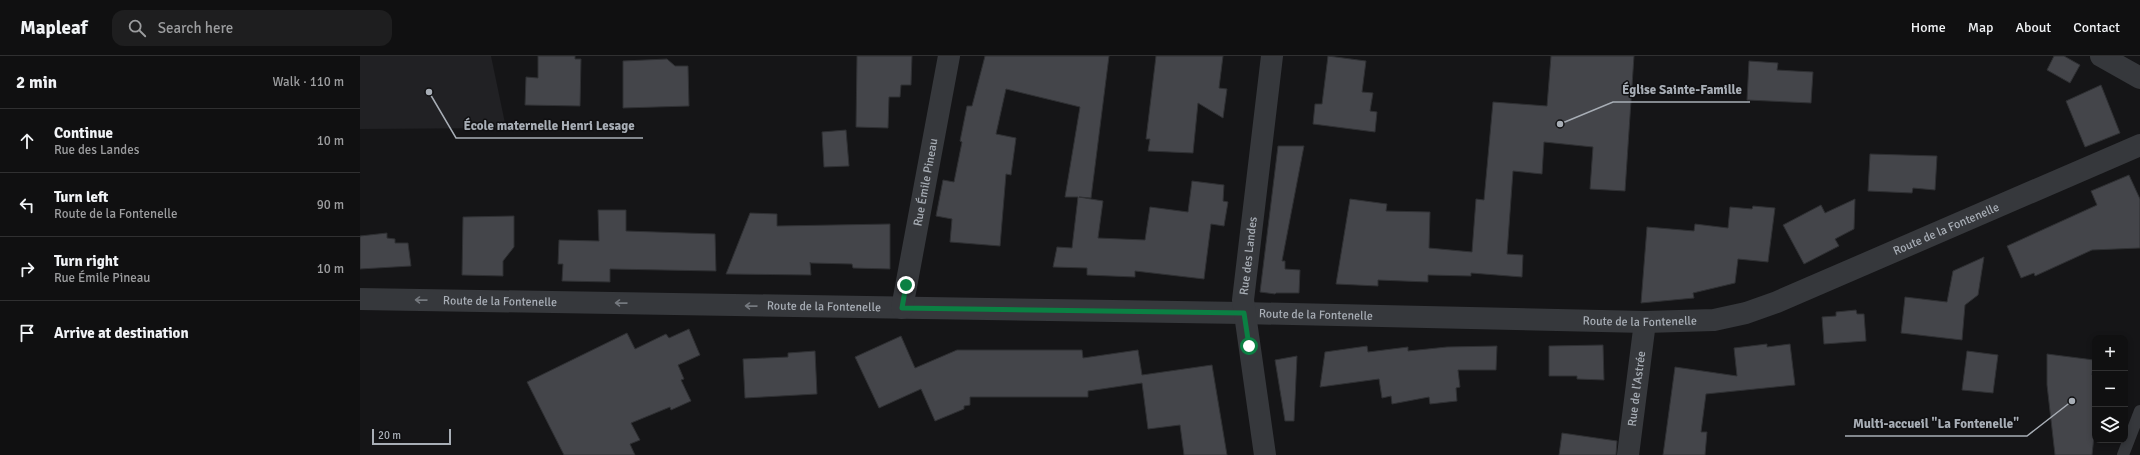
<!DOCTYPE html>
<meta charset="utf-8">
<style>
body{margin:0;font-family:Signika,sans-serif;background:#1e1e1f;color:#f1f3f6}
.controls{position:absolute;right:12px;bottom:12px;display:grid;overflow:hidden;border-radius:8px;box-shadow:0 2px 6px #0003}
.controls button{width:36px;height:36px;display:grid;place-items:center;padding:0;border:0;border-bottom:1px solid #303031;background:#101011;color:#f1f3f6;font:20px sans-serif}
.scale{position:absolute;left:12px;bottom:10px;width:79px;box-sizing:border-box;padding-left:4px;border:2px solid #a8aeb6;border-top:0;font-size:11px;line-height:14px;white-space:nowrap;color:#a8aeb6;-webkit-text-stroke:3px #101012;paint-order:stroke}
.stop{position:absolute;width:12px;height:12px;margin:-9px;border:3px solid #0b8043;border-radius:50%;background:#fff}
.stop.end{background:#0b8043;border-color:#fff;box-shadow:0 1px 4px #0008}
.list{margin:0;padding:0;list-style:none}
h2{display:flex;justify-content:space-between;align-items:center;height:52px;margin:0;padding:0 16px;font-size:17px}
h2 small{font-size:13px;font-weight:400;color:#9c9d9f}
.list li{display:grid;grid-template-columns:26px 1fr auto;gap:12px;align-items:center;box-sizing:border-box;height:64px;padding:0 16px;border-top:1px solid #303031}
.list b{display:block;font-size:15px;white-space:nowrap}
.list p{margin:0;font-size:13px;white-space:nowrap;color:#9c9d9f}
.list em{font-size:13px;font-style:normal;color:#9c9d9f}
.icon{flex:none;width:22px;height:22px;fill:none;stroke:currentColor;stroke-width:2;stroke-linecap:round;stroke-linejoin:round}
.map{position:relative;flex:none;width:1780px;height:399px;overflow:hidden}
header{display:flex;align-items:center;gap:24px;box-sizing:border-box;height:56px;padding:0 20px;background:#101011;border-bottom:1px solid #303031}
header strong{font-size:19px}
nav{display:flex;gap:22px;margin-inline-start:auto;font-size:14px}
.search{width:280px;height:36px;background:#1e1e1f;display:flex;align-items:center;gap:10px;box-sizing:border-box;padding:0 14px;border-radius:12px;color:#9c9d9f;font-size:15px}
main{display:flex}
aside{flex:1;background:#101011}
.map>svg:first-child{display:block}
.built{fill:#212124}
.building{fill:#44454a;stroke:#2f3033}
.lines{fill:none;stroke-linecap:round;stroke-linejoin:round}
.lane{stroke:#36383c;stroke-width:12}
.street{stroke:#36383c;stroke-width:22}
.oneway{stroke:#75797f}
.route{stroke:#0b8043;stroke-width:5}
.labels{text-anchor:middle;stroke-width:3;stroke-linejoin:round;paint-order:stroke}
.street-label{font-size:12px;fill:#a8aeb6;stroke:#101012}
.leader{fill:none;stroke:#a8aeb6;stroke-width:1.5}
.callout-dot{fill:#a8aeb6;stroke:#101012;stroke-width:1.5}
.callout-label{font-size:13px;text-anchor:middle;font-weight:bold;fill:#a8aeb6;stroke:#101012;stroke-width:3;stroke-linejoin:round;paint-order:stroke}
</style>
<header>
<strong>Mapleaf</strong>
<div class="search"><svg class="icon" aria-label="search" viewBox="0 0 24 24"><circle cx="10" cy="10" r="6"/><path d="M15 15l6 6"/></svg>Search here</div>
<nav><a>Home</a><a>Map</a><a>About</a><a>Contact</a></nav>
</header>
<main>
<aside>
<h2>2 min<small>Walk · 110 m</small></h2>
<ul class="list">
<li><svg class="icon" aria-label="ahead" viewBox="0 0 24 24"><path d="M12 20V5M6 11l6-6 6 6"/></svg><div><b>Continue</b><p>Rue des Landes</p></div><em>10 m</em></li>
<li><svg class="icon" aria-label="left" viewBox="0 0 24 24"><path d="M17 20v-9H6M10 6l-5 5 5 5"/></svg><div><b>Turn left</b><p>Route de la Fontenelle</p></div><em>90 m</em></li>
<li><svg class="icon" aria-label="right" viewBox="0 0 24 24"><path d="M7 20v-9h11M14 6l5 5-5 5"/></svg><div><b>Turn right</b><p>Rue Émile Pineau</p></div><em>10 m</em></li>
<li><svg class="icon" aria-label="arrive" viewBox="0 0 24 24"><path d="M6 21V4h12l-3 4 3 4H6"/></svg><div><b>Arrive at destination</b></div></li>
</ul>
</aside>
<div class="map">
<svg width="1780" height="399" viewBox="0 0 1780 399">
<rect width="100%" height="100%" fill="#151517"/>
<path class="built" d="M 0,0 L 131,0 L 146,72 L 0,73 Z"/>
<g class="building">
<path d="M 178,0 L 215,0 L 215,3 L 221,3 L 220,50 L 165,49 L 166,21 L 178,22 Z"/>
<path d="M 497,0 L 552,0 L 551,29 L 541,29 L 540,41 L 529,41 L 528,72 L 496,71 Z"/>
<path d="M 625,0 L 749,0 L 731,142 L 719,141 L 743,145 L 738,182 L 785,184 L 790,151 L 828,156 L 832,125 L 864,129 L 863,145 L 868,146 L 864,170 L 851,168 L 844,223 L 775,215 L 775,221 L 727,219 L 727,212 L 693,211 L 697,191 L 712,192 L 718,141 L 705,141 L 720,51 L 646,33 L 636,78 L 656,82 L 651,119 L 646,118 L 640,190 L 590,186 L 592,163 L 576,160 L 583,124 L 594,126 L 602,86 L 600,85 L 607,50 L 612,50 Z"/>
<path d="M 796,0 L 863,0 L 859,32 L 867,33 L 863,62 L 838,47 L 833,97 L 788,95 L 790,83 L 786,83 Z"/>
<path d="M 968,0 L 1006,5 L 1002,36 L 1013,37 L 1010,55 L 1017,56 L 1015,76 L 953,68 L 955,48 L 962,48 Z"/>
<path d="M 1191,0 L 1274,0 L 1265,135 L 1230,133 L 1233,91 L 1184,86 L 1182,118 L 1153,115 L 1147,198 L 1163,199 L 1162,221 L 1111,217 L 1111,220 L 1068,219 L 1068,226 L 1018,224 L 1018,230 L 976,228 L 990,143 L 1027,148 L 1026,155 L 1070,156 L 1069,192 L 1112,196 L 1116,143 L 1124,144 L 1133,46 L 1187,50 Z"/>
<path d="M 1694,0 L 1704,0 L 1720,9 L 1710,27 L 1687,14 Z"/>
<path d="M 307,3 L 315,10 L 328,10 L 329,50 L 263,52 L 263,5 Z"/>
<path d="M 1389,5 L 1418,7 L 1417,14 L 1453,16 L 1451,47 L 1387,44 Z"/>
<path d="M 1741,29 L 1760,77 L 1725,91 L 1706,45 Z"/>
<path d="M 486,74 L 489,110 L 464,111 L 462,76 Z"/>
<path d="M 918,90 L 944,90 L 922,205 L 925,205 L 925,213 L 940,214 L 939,237 L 916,237 L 915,238 L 900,236 Z"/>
<path d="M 1510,98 L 1577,100 L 1575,134 L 1553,132 L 1552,137 L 1508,135 Z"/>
<path d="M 1769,119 L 1780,143 L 1780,192 L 1732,194 L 1675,220 L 1674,217 L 1661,222 L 1647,190 L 1737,149 L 1731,135 Z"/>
<path d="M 1495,143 L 1494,173 L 1475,183 L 1479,190 L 1444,208 L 1423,169 L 1461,149 L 1465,157 Z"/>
<path d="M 1393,150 L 1415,152 L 1408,206 L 1378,203 L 1375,227 L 1333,237 L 1334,242 L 1281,247 L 1287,171 L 1334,175 L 1335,168 L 1368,172 L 1370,151 L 1392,153 Z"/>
<path d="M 238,154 L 266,154 L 266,175 L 355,178 L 356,215 L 250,213 L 250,226 L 202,225 L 203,208 L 198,208 L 199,184 L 239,185 Z"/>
<path d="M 390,157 L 417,158 L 417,170 L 530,168 L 530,213 L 493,212 L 492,208 L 451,207 L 450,206 L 451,219 L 366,218 Z"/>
<path d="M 154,160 L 154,191 L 143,205 L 143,220 L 102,219 L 103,161 Z"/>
<path d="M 27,177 L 27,182 L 35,183 L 35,187 L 48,187 L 51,210 L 0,213 L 0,180 Z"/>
<path d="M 1624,201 L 1618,239 L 1605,249 L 1602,284 L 1541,277 L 1545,241 L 1587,246 L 1593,215 Z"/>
<path d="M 1496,254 L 1497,258 L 1504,258 L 1506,285 L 1464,288 L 1462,261 L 1476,260 L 1476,256 Z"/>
<path d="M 329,273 L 340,299 L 318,309 L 324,323 L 321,324 L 331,345 L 311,354 L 310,351 L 271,367 L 280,384 L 270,388 L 275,399 L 204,399 L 167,326 L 267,277 L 275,293 L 306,278 L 309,282 Z"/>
<path d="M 541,280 L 555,312 L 597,294 L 722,294 L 723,302 L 778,294 L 782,319 L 852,309 L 867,399 L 824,399 L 820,369 L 788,373 L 782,327 L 728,335 L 728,341 L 610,341 L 610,349 L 604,350 L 604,353 L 575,365 L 561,333 L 519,352 L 495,301 Z"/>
<path d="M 1407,288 L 1407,291 L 1430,288 L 1435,329 L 1346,338 L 1341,376 L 1347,376 L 1345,399 L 1303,399 L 1315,311 L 1377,320 L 1374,292 Z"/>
<path d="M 1243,289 L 1244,324 L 1217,323 L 1217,320 L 1189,320 L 1189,290 Z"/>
<path d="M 1007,290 L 1008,296 L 1048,291 L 1048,295 L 1087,291 L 1137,290 L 1136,314 L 1098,314 L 1100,331 L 1096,332 L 1097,345 L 1070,348 L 1069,341 L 1032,348 L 1031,340 L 1022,342 L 1019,323 L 960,331 L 965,296 Z"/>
<path d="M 455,295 L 457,338 L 385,342 L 383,303 L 428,301 L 428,297 Z"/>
<path d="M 1607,295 L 1638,299 L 1633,337 L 1602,334 Z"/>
<path d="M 1687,298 L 1734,304 L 1732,319 L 1735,319 L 1735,371 L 1732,399 L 1695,399 L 1687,329 Z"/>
<path d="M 937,300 L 934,365 L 925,365 L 915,304 Z"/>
<path d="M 1202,377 L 1257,385 L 1256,399 L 1199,399 Z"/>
</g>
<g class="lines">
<path class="lane" d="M 1763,399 L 1780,355"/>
<g class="street">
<path d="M 1741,0 L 1780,22"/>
<path id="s1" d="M 0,243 L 883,257 L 1285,266 L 1354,264 L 1386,257 L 1417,246 L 1780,89"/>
<path id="s2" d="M 542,252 L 589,0"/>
<path id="s3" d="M 905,399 L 883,244 L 912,0"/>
<path id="s4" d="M 1268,399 L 1285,266"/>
</g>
</g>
<defs><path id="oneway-shaft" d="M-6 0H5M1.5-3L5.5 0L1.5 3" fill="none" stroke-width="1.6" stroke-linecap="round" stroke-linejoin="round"/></defs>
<g class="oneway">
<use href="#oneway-shaft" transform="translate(61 244) rotate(-179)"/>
<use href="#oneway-shaft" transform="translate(261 247) rotate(-179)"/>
<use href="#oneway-shaft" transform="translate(391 250) rotate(-179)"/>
</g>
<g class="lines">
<path class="route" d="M 546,229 L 542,252 L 884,257 L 889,290"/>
</g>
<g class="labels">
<g class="street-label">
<text dy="4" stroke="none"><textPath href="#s2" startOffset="128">Rue Émile Pineau</textPath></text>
<text dy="4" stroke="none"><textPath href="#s1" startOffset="1604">Route de la Fontenelle</textPath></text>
<text dy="4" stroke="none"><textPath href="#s3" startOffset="201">Rue des Landes</textPath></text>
<text dy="4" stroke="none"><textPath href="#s1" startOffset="140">Route de la Fontenelle</textPath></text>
<text dy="4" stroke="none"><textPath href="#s1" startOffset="464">Route de la Fontenelle</textPath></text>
<text dy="4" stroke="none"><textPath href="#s1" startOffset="956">Route de la Fontenelle</textPath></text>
<text dy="4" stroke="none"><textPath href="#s1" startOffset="1280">Route de la Fontenelle</textPath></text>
<text dy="4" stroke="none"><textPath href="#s4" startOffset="67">Rue de l'Astrée</textPath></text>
</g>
</g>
<path class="leader" d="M1200 68L1253 46H1390M69 36L96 82H283M1712 345L1667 380H1485"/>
<g class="callout-dot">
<circle cx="1200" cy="68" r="4"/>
<circle cx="69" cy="36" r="4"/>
<circle cx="1712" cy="345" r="4"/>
</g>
<g class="callout-label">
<text x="1322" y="38">Église Sainte-Famille</text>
<text x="189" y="74">École maternelle Henri Lesage</text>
<text x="1576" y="372">Multi-accueil "La Fontenelle"</text>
</g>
</svg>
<div class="controls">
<button>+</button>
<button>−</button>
<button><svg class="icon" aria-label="layers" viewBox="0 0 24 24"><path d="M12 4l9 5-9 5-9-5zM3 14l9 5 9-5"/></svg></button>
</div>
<div class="scale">20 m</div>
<div class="stop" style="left:889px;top:290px"></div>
<div class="stop end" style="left:546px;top:229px"></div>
</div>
</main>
